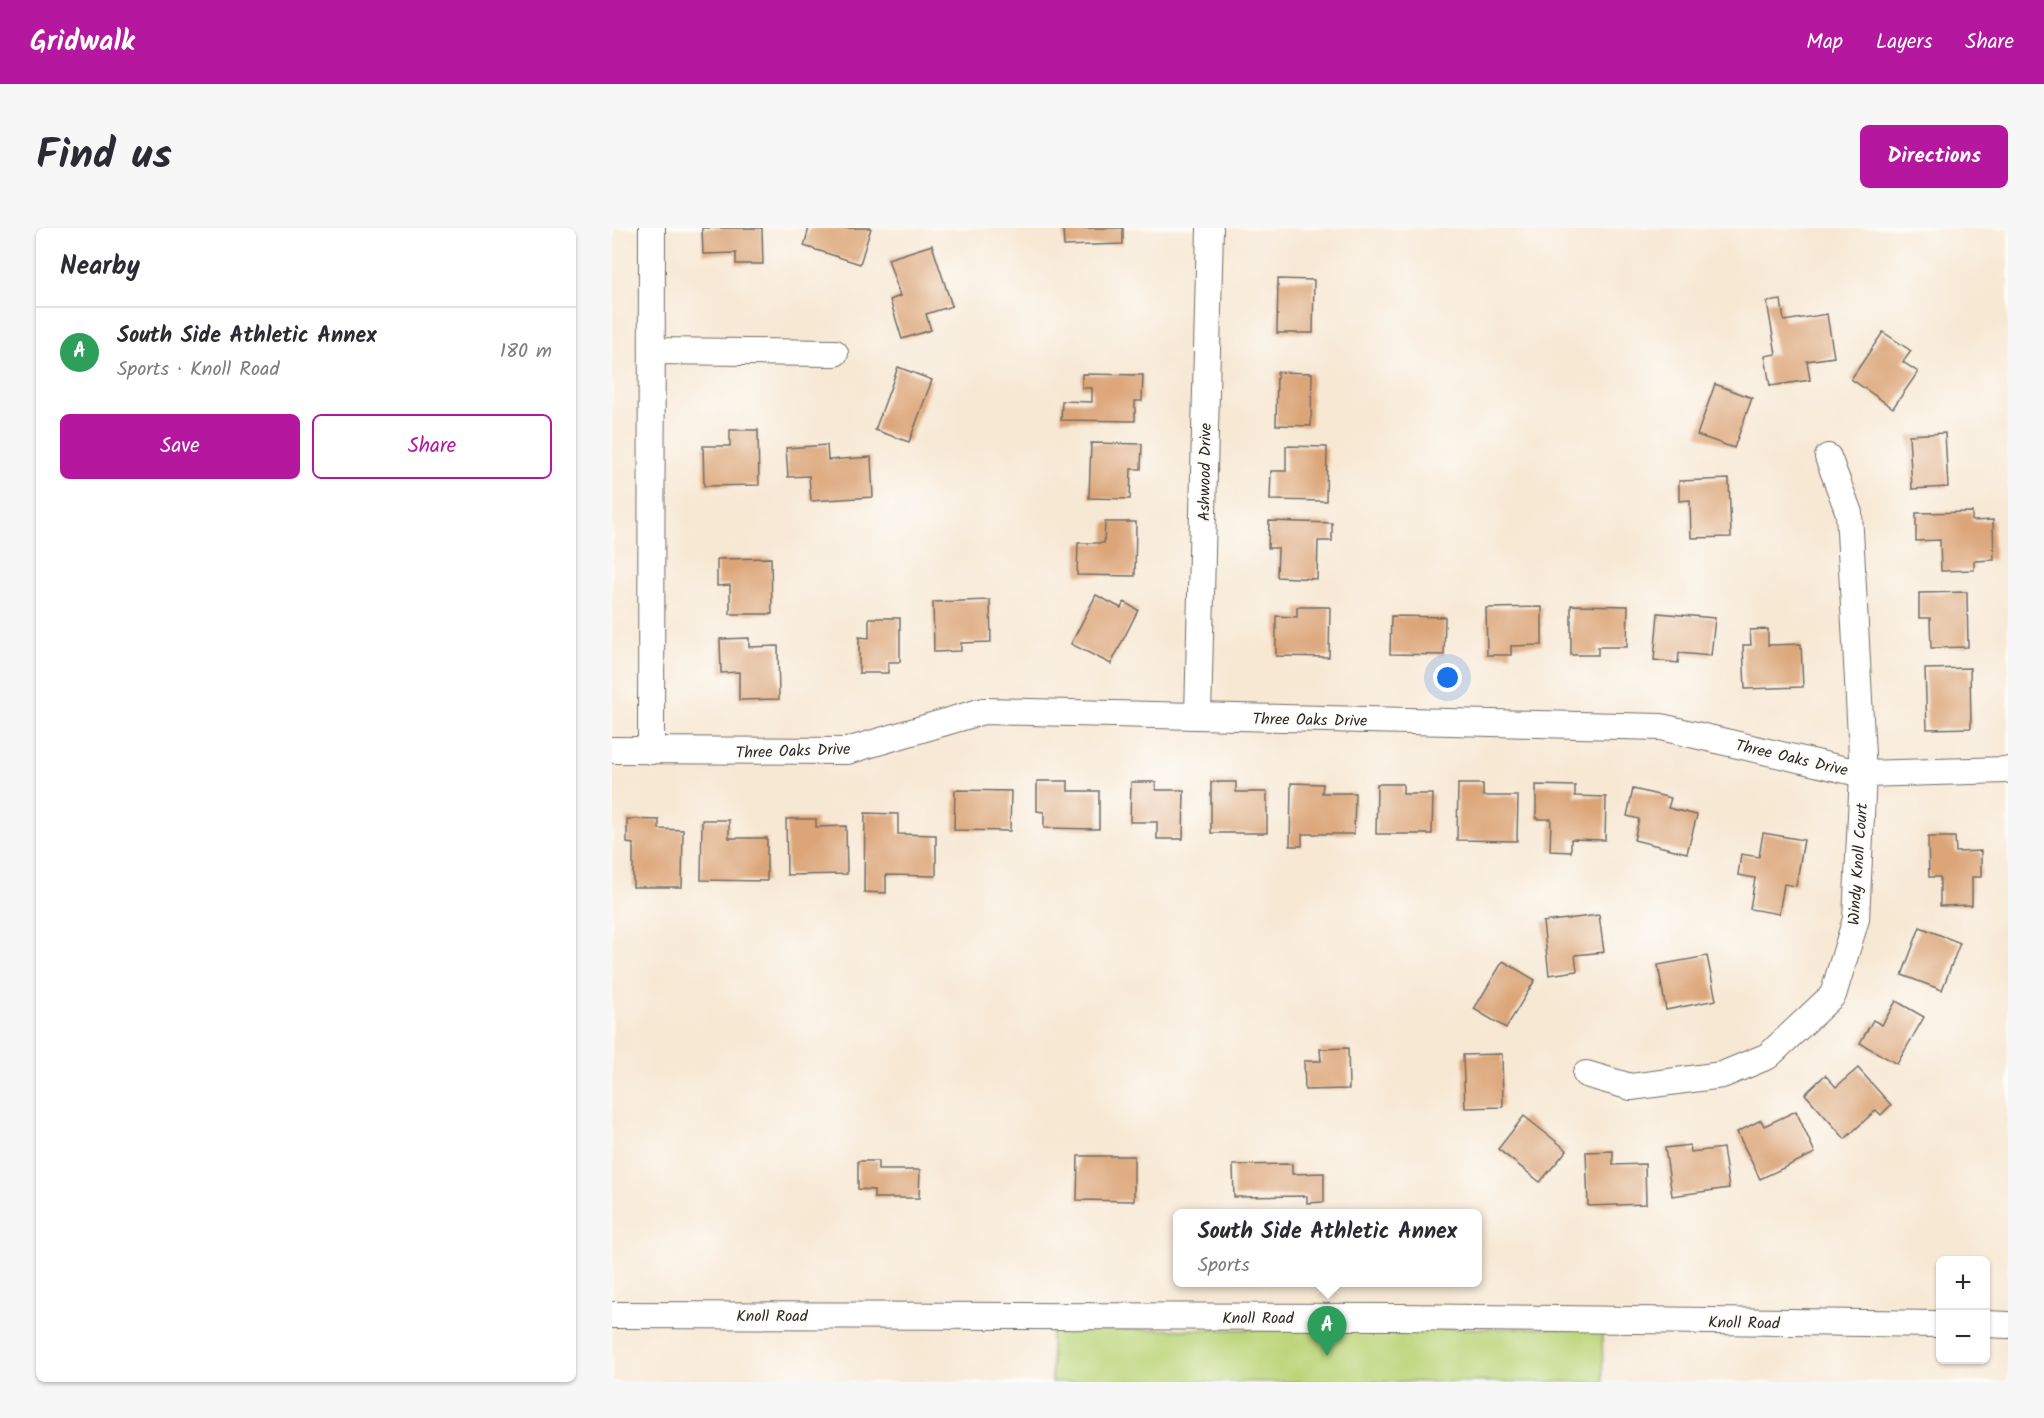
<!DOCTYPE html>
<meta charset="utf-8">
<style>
body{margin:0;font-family:Kalam,sans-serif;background:#f7f7f7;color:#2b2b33}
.controls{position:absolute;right:18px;bottom:18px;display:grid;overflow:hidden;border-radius:9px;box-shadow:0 2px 4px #0004}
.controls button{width:54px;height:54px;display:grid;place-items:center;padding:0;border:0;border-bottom:2px solid #e1e1e2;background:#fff;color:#2b2b33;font:30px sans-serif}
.you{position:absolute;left:836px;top:450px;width:21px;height:21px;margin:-15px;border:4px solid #fff;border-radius:50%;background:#1a73e8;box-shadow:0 0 0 9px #1a73e833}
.badge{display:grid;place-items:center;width:39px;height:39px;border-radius:50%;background:#b5179e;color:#fff;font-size:20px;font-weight:700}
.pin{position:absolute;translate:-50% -50px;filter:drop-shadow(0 2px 3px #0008)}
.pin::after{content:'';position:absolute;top:32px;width:21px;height:18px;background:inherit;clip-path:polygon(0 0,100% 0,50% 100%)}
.popup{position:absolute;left:561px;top:981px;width:309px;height:78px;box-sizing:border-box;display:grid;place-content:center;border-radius:9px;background:#fff;filter:drop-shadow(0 2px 4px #0005);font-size:20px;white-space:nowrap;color:#7c7c81}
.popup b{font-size:22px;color:#2b2b33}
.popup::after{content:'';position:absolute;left:50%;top:100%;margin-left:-12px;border:12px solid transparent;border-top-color:#fff}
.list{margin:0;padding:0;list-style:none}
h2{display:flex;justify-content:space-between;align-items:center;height:78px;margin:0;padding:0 24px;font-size:26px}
h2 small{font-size:20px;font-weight:400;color:#7c7c81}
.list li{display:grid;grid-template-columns:39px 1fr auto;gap:18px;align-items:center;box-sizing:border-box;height:90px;padding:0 24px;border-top:2px solid #e1e1e2}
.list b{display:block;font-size:22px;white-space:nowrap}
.list p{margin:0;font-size:20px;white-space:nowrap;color:#7c7c81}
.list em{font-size:20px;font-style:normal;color:#7c7c81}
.actions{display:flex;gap:12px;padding:18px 24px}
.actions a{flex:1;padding:14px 0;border:2px solid #b5179e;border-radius:9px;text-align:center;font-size:21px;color:#b5179e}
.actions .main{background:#b5179e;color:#fff}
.map{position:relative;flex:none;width:1396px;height:1154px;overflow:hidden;border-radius:9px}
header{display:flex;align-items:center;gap:36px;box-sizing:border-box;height:84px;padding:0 30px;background:#b5179e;color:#fff}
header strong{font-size:28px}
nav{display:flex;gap:33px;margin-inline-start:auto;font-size:21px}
.intro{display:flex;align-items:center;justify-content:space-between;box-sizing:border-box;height:144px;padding:0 36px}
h1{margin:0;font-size:42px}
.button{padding:15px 27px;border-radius:9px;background:#b5179e;color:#fff;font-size:21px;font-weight:700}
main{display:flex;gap:36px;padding:0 36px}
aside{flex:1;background:#fff;border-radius:9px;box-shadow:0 2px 4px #0004}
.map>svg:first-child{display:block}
.green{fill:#bcd57a;stroke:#748052;stroke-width:1.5}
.building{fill:#dca578}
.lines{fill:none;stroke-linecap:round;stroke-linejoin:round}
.minor-casing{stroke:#726d66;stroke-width:28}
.minor{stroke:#fff;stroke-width:26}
.labels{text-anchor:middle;stroke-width:4.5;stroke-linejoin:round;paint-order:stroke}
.street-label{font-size:16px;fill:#2b2b2b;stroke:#fdfcf7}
</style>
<header>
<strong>Gridwalk</strong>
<nav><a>Map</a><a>Layers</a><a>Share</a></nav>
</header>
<div class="intro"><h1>Find us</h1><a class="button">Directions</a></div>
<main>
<aside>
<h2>Nearby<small></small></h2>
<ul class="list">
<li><span class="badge" style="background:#2e9e5b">A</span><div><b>South Side Athletic Annex</b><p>Sports · Knoll Road</p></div><em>180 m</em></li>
</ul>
<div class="actions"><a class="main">Save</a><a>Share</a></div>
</aside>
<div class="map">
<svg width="1396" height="1154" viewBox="0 0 1396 1154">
<rect width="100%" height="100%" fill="#fdfcf7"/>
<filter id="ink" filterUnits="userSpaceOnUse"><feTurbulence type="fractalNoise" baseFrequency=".0167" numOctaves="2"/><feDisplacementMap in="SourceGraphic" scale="12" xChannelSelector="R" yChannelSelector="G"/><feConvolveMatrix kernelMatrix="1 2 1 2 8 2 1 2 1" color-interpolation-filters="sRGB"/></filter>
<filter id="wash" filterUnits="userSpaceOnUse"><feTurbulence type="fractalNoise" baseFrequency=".008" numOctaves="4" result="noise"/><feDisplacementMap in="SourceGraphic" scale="24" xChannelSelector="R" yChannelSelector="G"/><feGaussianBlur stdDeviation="1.35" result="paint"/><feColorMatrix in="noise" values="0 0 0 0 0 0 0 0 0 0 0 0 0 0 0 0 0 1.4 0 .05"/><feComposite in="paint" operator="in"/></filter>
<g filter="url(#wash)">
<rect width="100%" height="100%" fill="#f7e8d4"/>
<path class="green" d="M 990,1100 L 991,1154 L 440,1154 L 439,1102 Z"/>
<g id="blocks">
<g class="building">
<path d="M 90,0 L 150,0 L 151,36 L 124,36 L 124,25 L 91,26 Z"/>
<path d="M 197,0 L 259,0 L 248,36 L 192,18 Z"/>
<path d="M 451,0 L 511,0 L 511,16 L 452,18 Z"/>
<path d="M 320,17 L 340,78 L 314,86 L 319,102 L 290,111 L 278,72 L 288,68 L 276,31 Z"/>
<path d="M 666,51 L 702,52 L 701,105 L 665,105 Z"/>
<path d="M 1169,72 L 1172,93 L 1215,86 L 1222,129 L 1195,133 L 1198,152 L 1158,158 L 1153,128 L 1164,126 L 1155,74 Z"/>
<path d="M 1271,104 L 1299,123 L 1291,134 L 1306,144 L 1281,180 L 1239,151 Z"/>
<path d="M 286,139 L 320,152 L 297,214 L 263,202 Z"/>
<path d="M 665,144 L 700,145 L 699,198 L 664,197 Z"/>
<path d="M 470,146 L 531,147 L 530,173 L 523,173 L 523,193 L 449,192 L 450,173 L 480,174 L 480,160 L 470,160 Z"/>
<path d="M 1103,156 L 1140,170 L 1122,220 L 1085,207 Z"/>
<path d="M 118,202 L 146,202 L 147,257 L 92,258 L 91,218 L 118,218 Z"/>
<path d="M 1333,205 L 1336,259 L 1300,261 L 1297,207 Z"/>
<path d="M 479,215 L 530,216 L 529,241 L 519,241 L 518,271 L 477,270 Z"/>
<path d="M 215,217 L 216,232 L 259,229 L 261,269 L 199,273 L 197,248 L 176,249 L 174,220 Z"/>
<path d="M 674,218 L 715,219 L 714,273 L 658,272 L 659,243 L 674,243 Z"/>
<path d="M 1117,251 L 1119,309 L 1079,310 L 1078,272 L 1067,273 L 1067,253 Z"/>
<path d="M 1360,284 L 1360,293 L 1381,292 L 1382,332 L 1362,333 L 1362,342 L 1329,343 L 1328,312 L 1304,313 L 1304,285 Z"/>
<path d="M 657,293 L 720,295 L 720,313 L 706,313 L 705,351 L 665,349 L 666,320 L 656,320 Z"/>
<path d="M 493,294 L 524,294 L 523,348 L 465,347 L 466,315 L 492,315 Z"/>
<path d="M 159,330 L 160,386 L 118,386 L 118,357 L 105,358 L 105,331 Z"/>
<path d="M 1355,364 L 1356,419 L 1319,420 L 1318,390 L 1307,390 L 1307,365 Z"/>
<path d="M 484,367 L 509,380 L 512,374 L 526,382 L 499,436 L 459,416 Z"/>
<path d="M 378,372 L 379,414 L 349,415 L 349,423 L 322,424 L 321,374 Z"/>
<path d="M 959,377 L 1016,378 L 1015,419 L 986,419 L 986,427 L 959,427 Z"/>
<path d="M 685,379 L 718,379 L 717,429 L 664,428 L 664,388 L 685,389 Z"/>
<path d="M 930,379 L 930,417 L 899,418 L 899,427 L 875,427 L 874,380 Z"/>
<path d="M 1046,385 L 1103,390 L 1099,428 L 1067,425 L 1066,435 L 1042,432 Z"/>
<path d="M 779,388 L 833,389 L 832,427 L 778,426 Z"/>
<path d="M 257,390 L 288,390 L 288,434 L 276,434 L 276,445 L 247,445 L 247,409 L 257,410 Z"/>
<path d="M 1156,401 L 1156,417 L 1189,416 L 1191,459 L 1133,461 L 1131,417 L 1139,417 L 1138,402 Z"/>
<path d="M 137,410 L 137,419 L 166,418 L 167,471 L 127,472 L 127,444 L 109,445 L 108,411 Z"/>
<path d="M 1358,440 L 1359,500 L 1315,501 L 1313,441 Z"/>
<path d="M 425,553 L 456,553 L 456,563 L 487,563 L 487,601 L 432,600 L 432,584 L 425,583 Z"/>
<path d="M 519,554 L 544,554 L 544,562 L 572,562 L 571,611 L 545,611 L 545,594 L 518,594 Z"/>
<path d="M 599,554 L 624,554 L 624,564 L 655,564 L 655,605 L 599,605 Z"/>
<path d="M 679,555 L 711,556 L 710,565 L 743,565 L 742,606 L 690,606 L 690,618 L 678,618 Z"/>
<path d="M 765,556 L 791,556 L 791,566 L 821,566 L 820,606 L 764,606 Z"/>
<path d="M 846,556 L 871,556 L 871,568 L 906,568 L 905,613 L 845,612 Z"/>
<path d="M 924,557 L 963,558 L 963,568 L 994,569 L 993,612 L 959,611 L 959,624 L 938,623 L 939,591 L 924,591 Z"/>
<path d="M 1021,561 L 1059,570 L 1056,580 L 1085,587 L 1075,625 L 1022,612 L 1027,591 L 1015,588 Z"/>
<path d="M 343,562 L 399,563 L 398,603 L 342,602 Z"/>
<path d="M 253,585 L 286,586 L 286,606 L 324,607 L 324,648 L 274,647 L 274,665 L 252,664 Z"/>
<path d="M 15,591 L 47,592 L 47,601 L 71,602 L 70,659 L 21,659 L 21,616 L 15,615 Z"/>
<path d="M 174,591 L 204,591 L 204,599 L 234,598 L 235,646 L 175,647 Z"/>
<path d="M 90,592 L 117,592 L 117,610 L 155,610 L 155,653 L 89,652 Z"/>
<path d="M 1151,605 L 1192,612 L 1184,658 L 1172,656 L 1167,686 L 1138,681 L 1143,650 L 1126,647 L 1129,626 L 1147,629 Z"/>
<path d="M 1316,609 L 1343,609 L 1344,624 L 1369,623 L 1369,649 L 1360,649 L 1360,677 L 1328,678 L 1328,649 L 1317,649 Z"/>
<path d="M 987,687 L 992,724 L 963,727 L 965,743 L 937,747 L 931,694 Z"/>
<path d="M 1308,699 L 1348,715 L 1330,762 L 1290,747 Z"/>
<path d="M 1095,728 L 1104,772 L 1054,782 L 1046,737 Z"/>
<path d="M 891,733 L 923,752 L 894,800 L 862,781 Z"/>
<path d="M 1284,773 L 1312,789 L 1285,836 L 1248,815 L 1261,792 L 1270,797 Z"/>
<path d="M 736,820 L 737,861 L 693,862 L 692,833 L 709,833 L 708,821 Z"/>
<path d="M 890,826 L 891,879 L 853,880 L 851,827 Z"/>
<path d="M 1246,840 L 1279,877 L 1269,887 L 1264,882 L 1233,911 L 1193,866 L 1213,847 L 1224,859 Z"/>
<path d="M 1184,883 L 1203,925 L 1148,951 L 1125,904 L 1149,892 L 1152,898 Z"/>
<path d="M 912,888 L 955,922 L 928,954 L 886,921 Z"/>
<path d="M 1078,917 L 1079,924 L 1111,920 L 1117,960 L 1060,968 L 1053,920 Z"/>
<path d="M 1001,923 L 1001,937 L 1033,936 L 1034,976 L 976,978 L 974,924 Z"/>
<path d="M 466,928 L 522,928 L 522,973 L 465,972 Z"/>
<path d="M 246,933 L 266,933 L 266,942 L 308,942 L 307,970 L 262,970 L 262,962 L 246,961 Z"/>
<path d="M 680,936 L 680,946 L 712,945 L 712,974 L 695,975 L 695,968 L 622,969 L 621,937 Z"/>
</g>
</g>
</g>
<g filter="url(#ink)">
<use href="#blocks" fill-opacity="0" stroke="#726d66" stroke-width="1.5"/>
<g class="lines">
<defs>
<g id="minor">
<path d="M 40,123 L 223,125"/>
<path d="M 586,488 L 598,0"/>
<path d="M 0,522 L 235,523 L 371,483 L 1049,499 L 1251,546 L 1396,542"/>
<path d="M 39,523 L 40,0"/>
<path d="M 974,846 L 1019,859 L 1110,847 L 1156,828 L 1221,767 L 1244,691 L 1251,546 L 1237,285 L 1216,229"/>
<path d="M 0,1087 L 788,1089 L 1328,1096"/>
<path d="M 1374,1096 L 1396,1097"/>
</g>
</defs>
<use href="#minor" class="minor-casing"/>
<use href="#minor" class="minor"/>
</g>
</g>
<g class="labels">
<g class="street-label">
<text transform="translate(592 244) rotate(-89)" y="6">Ashwood Drive</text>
<text transform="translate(698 491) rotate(1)" y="6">Three Oaks Drive</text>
<text transform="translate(181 522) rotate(-2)" y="6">Three Oaks Drive</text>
<text transform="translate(1180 529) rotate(13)" y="6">Three Oaks Drive</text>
<text transform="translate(1245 636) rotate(-86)" y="6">Windy Knoll Court</text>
<text x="160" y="1093">Knoll Road</text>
<text x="646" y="1095">Knoll Road</text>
<text transform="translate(1132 1094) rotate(1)" y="6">Knoll Road</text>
</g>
</g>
</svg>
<div class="controls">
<button>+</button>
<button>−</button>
</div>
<div class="you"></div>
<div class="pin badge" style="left:715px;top:1128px;background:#2e9e5b">A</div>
<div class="popup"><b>South Side Athletic Annex</b>Sports</div>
</div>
</main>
